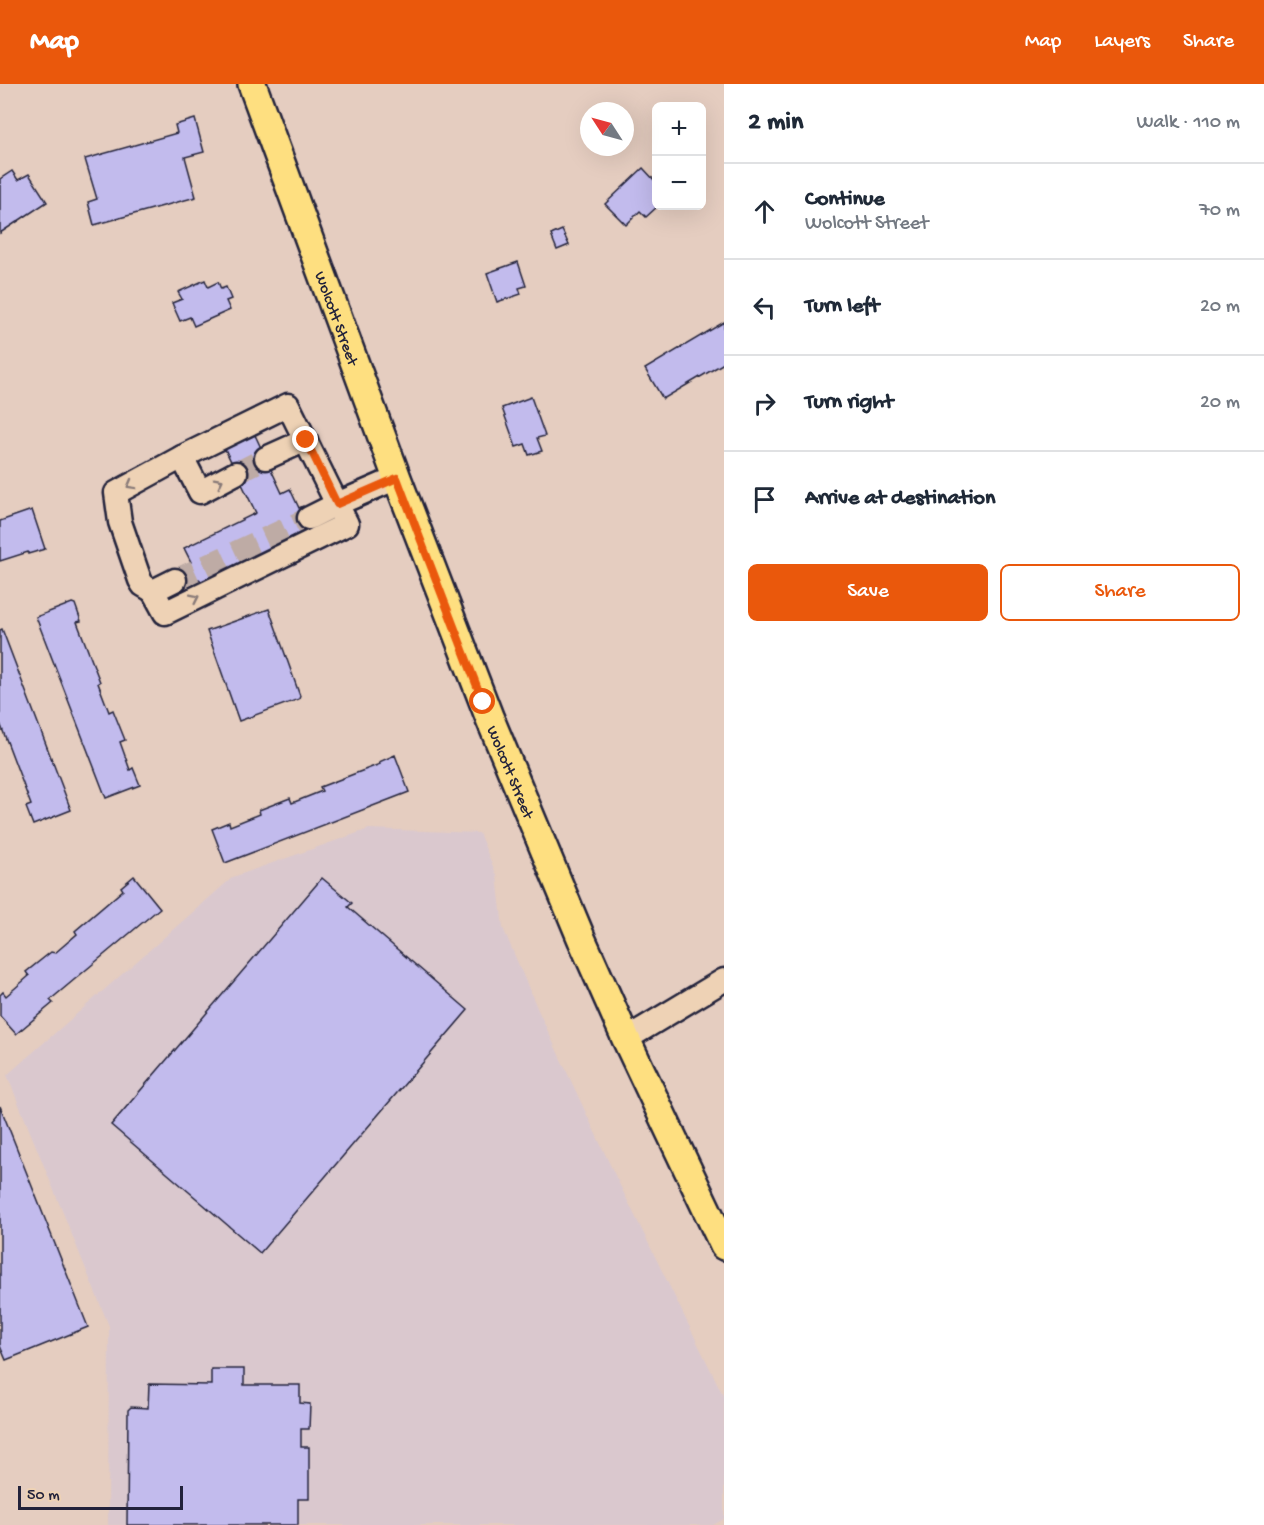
<!DOCTYPE html>
<meta charset="utf-8">
<style>
body{margin:0;font-family:"Gochi Hand",sans-serif;background:#f2f2f3;color:#1f2937}
.controls{position:absolute;right:18px;top:18px;display:grid;overflow:hidden;border-radius:9px;box-shadow:0 6px 24px #0002}
.controls button{width:54px;height:54px;display:grid;place-items:center;padding:0;border:0;border-bottom:2px solid #e0e1e3;background:#fff;color:#1f2937;font:30px sans-serif}
.compass{position:absolute;left:580px;top:18px;width:54px;height:54px;border-radius:50%;background:#fff;box-shadow:0 6px 24px #0002;rotate:306deg}
.scale{position:absolute;left:18px;bottom:15px;width:165px;box-sizing:border-box;padding-left:6px;border:3px solid #22223b;border-top:0;font-size:16px;line-height:21px;white-space:nowrap;color:#22223b;-webkit-text-stroke:4px #eed2b5;paint-order:stroke}
.stop{position:absolute;width:18px;height:18px;margin:-14px;border:4px solid #ea580c;border-radius:50%;background:#fff}
.stop.end{background:#ea580c;border-color:#fff;box-shadow:0 2px 6px #0008}
.list{margin:0;padding:0;list-style:none}
h2{display:flex;justify-content:space-between;align-items:center;height:78px;margin:0;padding:0 24px;font-size:26px}
h2 small{font-size:20px;font-weight:400;color:#747a83}
.list li{display:grid;grid-template-columns:39px 1fr auto;gap:18px;align-items:center;box-sizing:border-box;height:96px;padding:0 24px;border-top:2px solid #e0e1e3}
.list b{display:block;font-size:22px;white-space:nowrap}
.list p{margin:0;font-size:20px;white-space:nowrap;color:#747a83}
.list em{font-size:20px;font-style:normal;color:#747a83}
.actions{display:flex;gap:12px;padding:18px 24px}
.actions a{flex:1;padding:14px 0;border:2px solid #ea580c;border-radius:9px;text-align:center;font-size:21px;color:#ea580c}
.actions .main{background:#ea580c;color:#fff}
.icon{flex:none;width:33px;height:33px;fill:none;stroke:currentColor;stroke-width:2;stroke-linecap:round;stroke-linejoin:round}
.map{position:relative;flex:none;width:724px;height:1441px;overflow:hidden}
header{display:flex;align-items:center;gap:36px;box-sizing:border-box;height:84px;padding:0 30px;background:#ea580c;color:#fff}
header strong{font-size:28px}
nav{display:flex;gap:33px;margin-inline-start:auto;font-size:21px}
main{display:flex}
aside{flex:1;background:#fff}
.map>svg:first-child{display:block}
.built{fill:#dac8ce}
.building{fill:#c2bbed;stroke:#22223b;stroke-width:1.5}
.lines{fill:none;stroke-linecap:round;stroke-linejoin:round}
.minor-tunnel{stroke:#beaba5;stroke-width:22;stroke-dasharray:22 11;stroke-linecap:butt}
.minor-casing{stroke:#22223b;stroke-width:27}
.major-casing{stroke:#22223b;stroke-width:32}
.minor{stroke:#eed2b5;stroke-width:22}
.major{stroke:#fedf80;stroke-width:27}
.oneway{stroke:#887a78}
.route{stroke:#ea580c;stroke-width:8}
.labels{text-anchor:middle;stroke-width:5;stroke-linejoin:round;paint-order:stroke}
.street-label{font-size:16px;fill:#22223b;stroke:#eed2b5}
</style>
<header>
<strong>Map</strong>
<nav><a>Map</a><a>Layers</a><a>Share</a></nav>
</header>
<main>
<div class="map">
<svg width="724" height="1441" viewBox="0 0 724 1441">
<rect width="100%" height="100%" fill="#e5cdc0"/>
<filter id="ink" filterUnits="userSpaceOnUse"><feTurbulence type="fractalNoise" baseFrequency=".0167" numOctaves="2"/><feDisplacementMap in="SourceGraphic" scale="12" xChannelSelector="R" yChannelSelector="G"/><feConvolveMatrix kernelMatrix="1 2 1 2 8 2 1 2 1" color-interpolation-filters="sRGB"/></filter>
<g filter="url(#ink)">
<path class="built" d="M 369,745 L 479,749 L 497,792 L 503,844 L 538,926 L 613,1087 L 724,1313 L 724,1435 L 713,1441 L 108,1441 L 109,1242 L 7,991 L 233,793 Z"/>
<g class="building">
<path d="M 195,35 L 204,68 L 185,73 L 196,113 L 94,141 L 88,118 L 97,115 L 85,75 L 177,49 L 175,41 Z"/>
<path d="M 643,84 L 656,98 L 656,122 L 658,122 L 646,133 L 640,127 L 626,141 L 605,120 Z"/>
<path d="M 12,87 L 18,96 L 29,90 L 47,118 L 0,149 L 0,95 Z"/>
<path d="M 562,146 L 569,161 L 557,166 L 551,151 Z"/>
<path d="M 518,178 L 526,202 L 519,204 L 521,210 L 497,218 L 487,189 Z"/>
<path d="M 205,196 L 208,203 L 218,198 L 221,205 L 226,203 L 231,215 L 226,217 L 230,226 L 194,242 L 190,233 L 180,237 L 172,219 L 182,215 L 178,208 Z"/>
<path d="M 724,238 L 724,279 L 663,315 L 645,285 Z"/>
<path d="M 531,313 L 545,352 L 537,354 L 542,367 L 529,371 L 525,360 L 516,363 L 502,324 Z"/>
<path d="M 255,351 L 282,409 L 290,405 L 299,424 L 303,422 L 316,450 L 203,504 L 199,495 L 179,504 L 171,487 L 191,478 L 184,464 L 256,429 L 225,365 Z"/>
<path d="M 32,426 L 45,465 L 28,470 L 28,468 L 0,477 L 0,437 Z"/>
<path d="M 72,519 L 75,520 L 81,537 L 77,538 L 100,598 L 98,599 L 109,628 L 113,626 L 125,656 L 120,658 L 130,686 L 133,684 L 140,701 L 106,714 L 36,533 Z"/>
<path d="M 269,525 L 300,612 L 299,615 L 239,637 L 207,547 Z"/>
<path d="M 2,545 L 71,726 L 33,741 L 26,723 L 31,721 L 0,639 L 0,546 Z"/>
<path d="M 395,671 L 409,708 L 225,779 L 212,745 L 229,738 L 230,742 L 260,730 L 259,726 L 290,714 L 292,719 L 322,707 L 320,703 L 380,680 L 379,678 Z"/>
<path d="M 134,792 L 160,824 L 50,916 L 53,919 L 16,950 L 0,932 L 0,911 L 3,908 L 6,912 L 29,892 L 26,888 L 51,868 L 55,869 L 77,850 L 75,847 L 123,806 L 121,803 Z"/>
<path d="M 322,794 L 352,819 L 348,823 L 468,926 L 260,1169 L 111,1041 Z"/>
<path d="M 0,1022 L 88,1243 L 6,1276 L 0,1262 Z"/>
<path d="M 211,1285 L 244,1285 L 244,1301 L 300,1301 L 300,1319 L 310,1320 L 309,1345 L 301,1345 L 301,1363 L 309,1363 L 309,1415 L 298,1415 L 298,1441 L 127,1441 L 128,1326 L 131,1323 L 148,1324 L 149,1300 L 211,1301 Z"/>
</g>
<g class="lines">
<g class="minor-tunnel">
<path d="M 236,389 L 266,374"/>
<path d="M 175,496 L 309,434"/>
</g>
<defs>
<g id="minor">
<path d="M 182,373 L 200,408 L 236,389"/>
<path d="M 266,374 L 306,356"/>
<path d="M 175,496 L 153,507 L 143,501 L 140,496 L 120,438 L 116,409 L 182,373 L 288,321 L 337,420 L 397,394"/>
<path d="M 153,507 L 165,529 L 347,440 L 337,420 L 309,434"/>
<path d="M 626,955 L 724,896"/>
</g>
<g id="major">
<path id="s1" d="M 252,0 L 397,394 L 490,635 L 582,856 L 626,955 L 724,1162"/>
</g>
</defs>
<use href="#minor" class="minor-casing"/>
<use href="#major" class="major-casing"/>
<use href="#minor" class="minor"/>
<use href="#major" class="major"/>
</g>
<defs><path id="oneway-chevron" d="M-2-3.5L2.5 0L-2 3.5" fill="none" stroke-width="1.6" stroke-linecap="round" stroke-linejoin="round" transform="scale(1.5)"/></defs>
<g class="oneway">
<use href="#oneway-chevron" transform="translate(219 398) rotate(-27)"/>
<use href="#oneway-chevron" transform="translate(131 401) rotate(151)"/>
<use href="#oneway-chevron" transform="translate(195 514) rotate(-26)"/>
</g>
</g>
<g class="lines" filter="url(#ink)">
<path class="route" d="M 306,356 L 337,420 L 397,394 L 483,618"/>
</g>
<g class="labels">
<g class="street-label">
<text dy="6" stroke="none"><textPath href="#s1" startOffset="249">Wolcott Street</textPath></text>
<text dy="6" stroke="none"><textPath href="#s1" startOffset="735">Wolcott Street</textPath></text>
</g>
</g>
</svg>
<div class="controls">
<button>+</button>
<button>−</button>
</div>
<svg class="compass" viewBox="-18 -18 36 36"><path d="M0-13l5 13h-10z" fill="#e53935"/><path d="M0 13l5-13h-10z" fill="#747a83"/></svg>
<div class="scale">50 m</div>
<div class="stop" style="left:483px;top:618px"></div>
<div class="stop end" style="left:306px;top:356px"></div>
</div>
<aside>
<h2>2 min<small>Walk · 110 m</small></h2>
<ul class="list">
<li><svg class="icon" aria-label="ahead" viewBox="0 0 24 24"><path d="M12 20V5M6 11l6-6 6 6"/></svg><div><b>Continue</b><p>Wolcott Street</p></div><em>70 m</em></li>
<li><svg class="icon" aria-label="left" viewBox="0 0 24 24"><path d="M17 20v-9H6M10 6l-5 5 5 5"/></svg><div><b>Turn left</b></div><em>20 m</em></li>
<li><svg class="icon" aria-label="right" viewBox="0 0 24 24"><path d="M7 20v-9h11M14 6l5 5-5 5"/></svg><div><b>Turn right</b></div><em>20 m</em></li>
<li><svg class="icon" aria-label="arrive" viewBox="0 0 24 24"><path d="M6 21V4h12l-3 4 3 4H6"/></svg><div><b>Arrive at destination</b></div></li>
</ul>
<div class="actions"><a class="main">Save</a><a>Share</a></div>
</aside>
</main>
